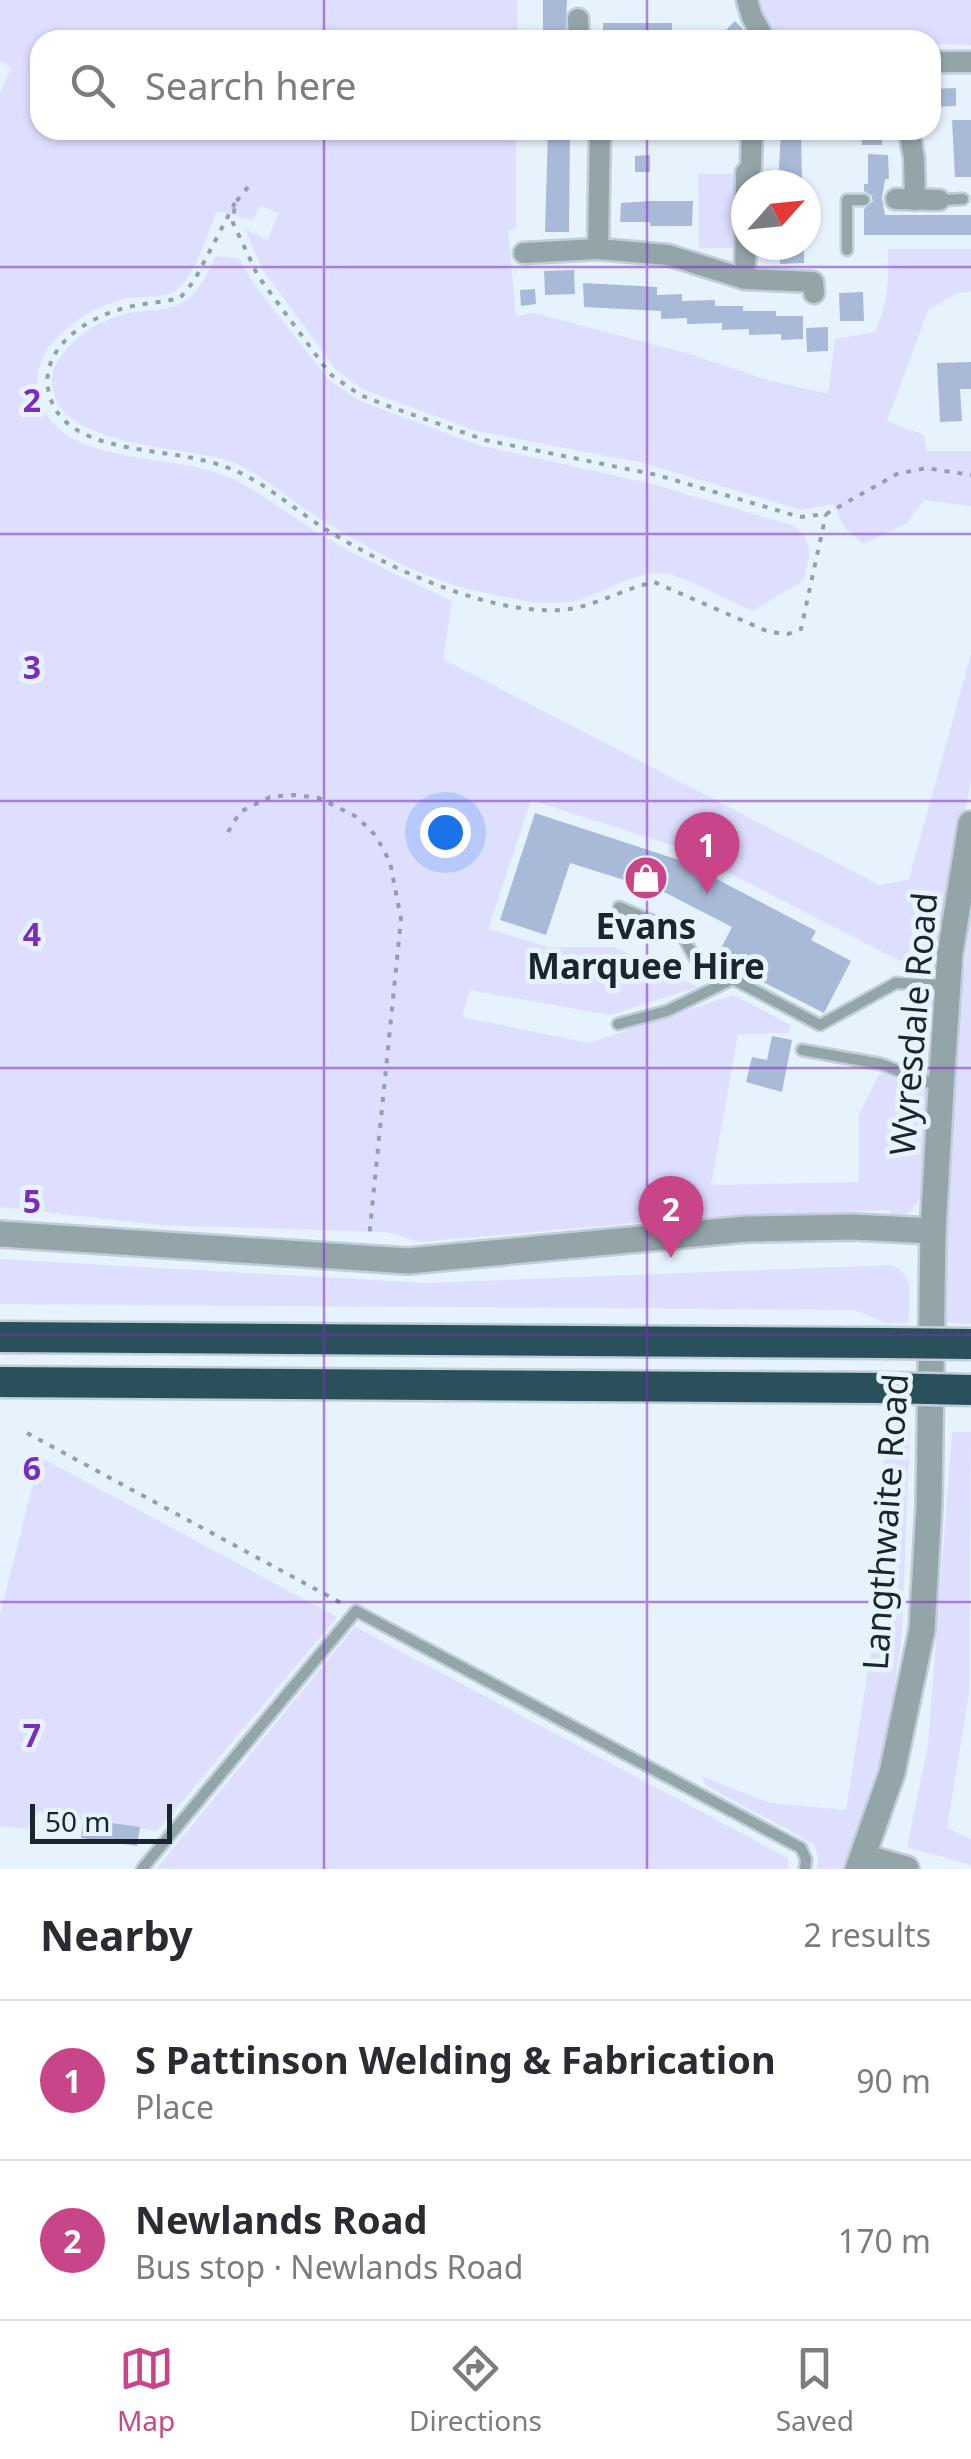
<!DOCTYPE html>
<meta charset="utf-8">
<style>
body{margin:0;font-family:"Noto Sans",sans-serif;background:#f7f7f7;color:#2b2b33}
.compass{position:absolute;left:731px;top:170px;width:90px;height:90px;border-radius:50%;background:#fff;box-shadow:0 2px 8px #0004;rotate:63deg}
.scale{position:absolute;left:30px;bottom:25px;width:142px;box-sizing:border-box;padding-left:10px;border:5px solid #1a262f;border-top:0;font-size:28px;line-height:35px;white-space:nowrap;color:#1a262f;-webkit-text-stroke:8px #e6f3fd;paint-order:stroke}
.you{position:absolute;left:445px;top:832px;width:35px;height:35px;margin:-25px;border:8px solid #fff;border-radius:50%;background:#1a73e8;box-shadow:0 0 0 15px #1a73e833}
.badge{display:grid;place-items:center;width:65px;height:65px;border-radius:50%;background:#c94589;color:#fff;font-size:32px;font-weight:700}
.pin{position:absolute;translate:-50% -82px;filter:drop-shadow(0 2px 5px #0008)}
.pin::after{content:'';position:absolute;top:52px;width:35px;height:30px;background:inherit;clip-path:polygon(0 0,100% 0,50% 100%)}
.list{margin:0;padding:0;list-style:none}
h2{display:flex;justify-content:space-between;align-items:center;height:130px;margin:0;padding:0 40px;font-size:42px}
h2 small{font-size:32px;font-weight:400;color:#7c7c81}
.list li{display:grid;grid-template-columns:65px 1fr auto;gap:30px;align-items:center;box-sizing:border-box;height:160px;padding:0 40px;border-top:2px solid #e1e1e2}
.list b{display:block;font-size:38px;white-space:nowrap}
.list p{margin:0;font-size:32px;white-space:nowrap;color:#7c7c81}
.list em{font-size:32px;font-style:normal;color:#7c7c81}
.icon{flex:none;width:55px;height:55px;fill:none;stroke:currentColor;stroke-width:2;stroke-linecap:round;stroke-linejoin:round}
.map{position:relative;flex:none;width:971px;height:1869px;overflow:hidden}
.search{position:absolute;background:#fff;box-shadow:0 2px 8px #0004;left:30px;right:30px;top:30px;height:110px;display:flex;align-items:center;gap:25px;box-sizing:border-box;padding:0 35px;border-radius:30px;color:#7c7c81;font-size:38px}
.sheet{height:450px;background:#fff}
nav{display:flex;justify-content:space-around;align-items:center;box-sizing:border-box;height:140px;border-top:2px solid #e1e1e2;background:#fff;font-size:28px;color:#7c7c81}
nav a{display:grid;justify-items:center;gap:5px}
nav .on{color:#c94589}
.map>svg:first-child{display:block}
.green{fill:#dedfff}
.building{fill:#a9bad8}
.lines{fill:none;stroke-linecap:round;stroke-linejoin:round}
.service-casing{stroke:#c1ced8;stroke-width:15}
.minor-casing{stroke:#c1ced8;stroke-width:25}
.tertiary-casing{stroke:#c1ced8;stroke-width:30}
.motorway-casing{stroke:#c1ced8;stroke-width:35}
.path{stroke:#93a0a9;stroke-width:4;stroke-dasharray:5 8;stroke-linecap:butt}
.service{stroke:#94a5aa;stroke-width:10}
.minor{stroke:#94a5aa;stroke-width:20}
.tertiary{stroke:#94a5aa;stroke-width:25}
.motorway{stroke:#2a505b;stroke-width:30}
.motorway-bridge-casing{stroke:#c1ced8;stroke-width:35;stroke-linecap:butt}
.motorway-bridge{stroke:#2a505b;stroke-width:30}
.grid{fill:none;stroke:#7b2cbf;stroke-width:2.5;stroke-opacity:0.55}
.labels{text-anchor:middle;stroke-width:10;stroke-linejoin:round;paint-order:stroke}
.poi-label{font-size:35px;font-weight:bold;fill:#1a262f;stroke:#e6f3fd}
.street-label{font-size:35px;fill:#1a262f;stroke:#e6f3fd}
.grid-label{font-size:32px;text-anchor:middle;font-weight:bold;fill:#7b2cbf;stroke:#e6f3fd;stroke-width:10;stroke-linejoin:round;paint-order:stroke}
</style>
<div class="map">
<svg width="971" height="1869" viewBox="0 0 971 1869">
<rect width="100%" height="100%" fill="#e6f3fd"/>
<g class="green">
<path d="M 0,0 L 517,0 L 517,40 L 40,40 L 40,130 L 516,130 L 516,229 L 508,230 L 516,316 L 534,313 L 686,353 L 767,380 L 828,394 L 835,339 L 875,332 C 888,304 889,280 888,249 L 971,249 L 971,291 L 956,294 L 928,310 L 887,421 L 924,435 L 926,451 L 971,451 L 971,506 L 924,500 L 906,524 L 863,544 L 845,528 L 833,504 L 802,510 L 643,463 L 477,431 L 365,390 L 336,370 L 263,270 L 245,229 L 267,240 L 279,214 L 261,205 L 252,220 L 217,211 C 207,234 198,267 181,286 C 166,302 142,294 123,299 C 96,306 72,321 53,342 C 28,369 34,412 65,434 C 108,463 177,456 226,476 C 260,490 291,517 323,536 C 363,561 410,580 452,601 L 443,659 L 879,885 L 909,879 L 971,654 L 971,780 L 938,952 L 910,966 L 678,847 L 531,800 L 488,929 L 548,947 L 614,947 L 698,987 L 610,1015 L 470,990 L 462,1017 L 589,1043 L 733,995 L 791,1025 L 789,1033 L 738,1034 L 711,1185 L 859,1182 L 859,1115 L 880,1073 L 917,1084 L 931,1095 C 929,1130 938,1220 890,1218 L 890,1210 L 681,1219 L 420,1242 L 386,1232 L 159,1225 L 0,1207 L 0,94 L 11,68 L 0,60 Z"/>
<path d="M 757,0 L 971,0 L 971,45 L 931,44 L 931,40 L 789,40 C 771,35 761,17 757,0 Z"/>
<path d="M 698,174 L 738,174 L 739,248 L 699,248 Z"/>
<path d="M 216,256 L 238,258 L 256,287 L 329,380 L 360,401 L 478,445 L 652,484 L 794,526 C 815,544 809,555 804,580 L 752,611 C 732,602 679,573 661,573 C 633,573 607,590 582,599 C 549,609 510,598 477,591 C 421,579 355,542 307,510 C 285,495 261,475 237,464 C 191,444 49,451 52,378 C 52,368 59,358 65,351 C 81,331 103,319 129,313 C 146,309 172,312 187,300 C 200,290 208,270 216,256 Z"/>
<path d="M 971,912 L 971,1324 L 942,1322 L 952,1072 Z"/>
<path d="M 0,1259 L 425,1283 L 891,1265 C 916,1275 909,1300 908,1323 L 886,1323 L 854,1310 L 0,1304 Z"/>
<path d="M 886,1420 L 910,1424 L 902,1634 L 885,1751 L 852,1869 L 817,1869 L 818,1856 L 814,1844 L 707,1786 L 701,1776 L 770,1803 L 846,1810 L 875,1625 Z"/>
<path d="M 952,1432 L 971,1432 L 969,1693 L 947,1828 L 971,1839 L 971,1865 L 907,1847 L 928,1745 Z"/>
<path d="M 40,1457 L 337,1617 L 157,1831 L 38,1812 L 27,1829 L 0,1826 L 0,1614 Z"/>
<path d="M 355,1627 L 788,1858 L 788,1869 L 156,1869 Z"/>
</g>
<g class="building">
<path d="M 543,0 L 567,0 L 565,40 L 543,40 Z"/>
<path d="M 735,21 L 742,28 L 749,40 L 729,40 L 724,32 Z"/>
<rect x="603" y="23" width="69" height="17"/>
<path d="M 956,88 L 956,106 L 932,107 L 931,89 Z"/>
<path d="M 952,120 L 971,120 L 971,177 L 955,177 Z"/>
<path d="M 548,130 L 570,130 L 569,232 L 545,232 Z"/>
<path d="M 861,130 L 882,130 L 882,145 L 862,145 Z"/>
<path d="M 781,132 L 801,132 L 802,185 L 778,185 Z"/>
<path d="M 868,154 L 888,155 L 889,179 L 885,179 L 882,198 L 885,215 L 971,215 L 971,235 L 864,235 L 864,209 L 873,201 L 871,195 L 864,191 L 864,184 L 868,184 Z"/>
<path d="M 650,155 L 650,172 L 635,172 L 635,156 Z"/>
<path d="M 651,201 L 693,201 L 692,226 L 650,226 L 650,222 L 620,222 L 621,203 Z"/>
<path d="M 804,245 L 804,263 L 780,264 L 779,246 Z"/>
<path d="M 574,270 L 575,294 L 545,295 L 544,271 Z"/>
<path d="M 583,283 L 657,287 L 657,295 L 682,294 L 682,301 L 715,300 L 715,306 L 743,306 L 743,311 L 776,311 L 776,316 L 803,316 L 803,339 L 781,340 L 781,334 L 749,335 L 749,329 L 722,330 L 722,323 L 687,324 L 687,318 L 661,319 L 661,311 L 584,307 Z"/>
<path d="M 535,289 L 536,304 L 521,306 L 520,290 Z"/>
<path d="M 863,292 L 864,321 L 840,321 L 839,293 Z"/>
<path d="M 828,327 L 828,351 L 807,352 L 806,328 Z"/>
<path d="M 971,362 L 971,389 L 960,389 L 962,421 L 940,422 L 937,363 Z"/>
<path d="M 535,813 L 682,861 L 816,931 L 811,940 L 851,961 L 824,1013 L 716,958 L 732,927 L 666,893 L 570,863 L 546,935 L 500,920 Z"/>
<path d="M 772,1036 L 792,1040 L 782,1092 L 746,1082 L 752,1057 L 767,1060 Z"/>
<path d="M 83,1819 L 140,1827 L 137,1846 L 81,1838 Z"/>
</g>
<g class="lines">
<defs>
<g id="service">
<path d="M 939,200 L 963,199"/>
<path d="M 847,250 L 847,200 L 864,200"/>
<path d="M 619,907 L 681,933 L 694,957 L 733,979"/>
<path d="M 618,1024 L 667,1011 L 733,979 L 820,1025 L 896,983 L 947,985"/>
<path d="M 802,1050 L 881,1064 L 940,1087"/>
<path d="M 142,1869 L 356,1611 L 801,1848 L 806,1859 L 805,1869"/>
</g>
<g id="minor">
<path d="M 747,0 L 752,17 L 765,40"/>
<path d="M 578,19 L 579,40"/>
<path d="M 931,62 L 971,62"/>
<path d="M 909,130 L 914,158 L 915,200"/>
<path d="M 896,199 L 939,200"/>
<path d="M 598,249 L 600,130"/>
<path d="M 524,253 L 598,249 L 668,255 L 745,279 L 813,282 L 814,293"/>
<path d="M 745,279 L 746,173 L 751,167 L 752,130"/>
</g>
<g id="tertiary">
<path d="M 0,1234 L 408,1261 L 746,1229 L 853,1227 L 933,1231"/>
<path d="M 863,1857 L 906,1869"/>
<path d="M 858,1869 L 892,1773 L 922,1630 L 929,1505 L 933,1231 L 941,1088 L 950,953 L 971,824"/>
</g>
<g id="motorway">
<path d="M 0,1337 L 886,1343"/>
<path d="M 0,1382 L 885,1388"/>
</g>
</defs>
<use href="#service" class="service-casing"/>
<use href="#minor" class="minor-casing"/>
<use href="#tertiary" class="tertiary-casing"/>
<use href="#motorway" class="motorway-casing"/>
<g class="path">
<path d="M 248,187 L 235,203 L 233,223 L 258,276 L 330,374 L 360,395 L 388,406 L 485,440 L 657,475 L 800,517 L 826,514 L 897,474 L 926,468 L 971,475"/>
<path d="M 235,203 L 194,281 L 180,298 C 161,303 140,303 121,309 C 82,320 36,352 50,397 C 57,420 76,432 99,440 C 142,454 189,452 231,469 C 265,482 296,511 327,530 C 387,568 503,622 575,608 C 603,602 627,588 654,582 L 769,632 L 788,634 L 801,629 L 826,514"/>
<path d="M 228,832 L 240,812 L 270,797 L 293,795 L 319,798 L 357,817 L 376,836 L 390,862 L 401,919 L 369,1238"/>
<path d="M 27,1433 L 343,1604"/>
</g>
<use href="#service" class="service"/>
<use href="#minor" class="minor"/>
<use href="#tertiary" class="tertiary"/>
<use href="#motorway" class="motorway"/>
<defs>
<g id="motorway-bridge">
<path d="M 886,1343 L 971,1344"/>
<path d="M 885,1388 L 971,1390"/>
</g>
</defs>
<use href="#motorway-bridge" class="motorway-bridge-casing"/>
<use href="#motorway-bridge" class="motorway-bridge"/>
</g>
<path class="grid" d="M 324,0 L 324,40M 647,0 L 647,40M 324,130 L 324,1869M 647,130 L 647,1869M 0,267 L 971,267M 0,534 L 971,534M 0,801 L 971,801M 0,1068 L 971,1068M 0,1335 L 971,1335M 0,1602 L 971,1602"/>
<defs>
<symbol id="shop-disc" viewBox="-11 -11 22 22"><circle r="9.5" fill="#c94589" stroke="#e6f3fd"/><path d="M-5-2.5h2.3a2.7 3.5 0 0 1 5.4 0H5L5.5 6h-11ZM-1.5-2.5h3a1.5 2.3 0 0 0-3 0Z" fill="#fff"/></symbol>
</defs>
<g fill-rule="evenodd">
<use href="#shop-disc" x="621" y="853" width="50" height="50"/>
</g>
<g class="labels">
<g class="poi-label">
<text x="646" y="939">Evans<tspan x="646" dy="40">Marquee Hire</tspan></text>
</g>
<g class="street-label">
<text transform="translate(914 1024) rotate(-85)" y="12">Wyresdale Road</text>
<text transform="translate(886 1522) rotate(-86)" y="12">Langthwaite Road</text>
</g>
</g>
<g class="grid-label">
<text x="32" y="412">2</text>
<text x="32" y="679">3</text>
<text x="32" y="946">4</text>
<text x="32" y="1213">5</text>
<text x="32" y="1480">6</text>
<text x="32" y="1747">7</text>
</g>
</svg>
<svg class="compass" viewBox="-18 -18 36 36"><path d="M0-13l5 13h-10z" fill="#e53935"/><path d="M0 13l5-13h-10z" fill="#7c7c81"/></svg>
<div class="scale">50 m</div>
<div class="you"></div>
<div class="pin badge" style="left:707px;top:894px">1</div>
<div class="pin badge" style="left:671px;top:1258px">2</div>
<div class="search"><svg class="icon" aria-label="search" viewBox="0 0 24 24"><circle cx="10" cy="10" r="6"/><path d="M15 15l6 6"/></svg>Search here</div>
</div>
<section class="sheet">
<h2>Nearby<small>2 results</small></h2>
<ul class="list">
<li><span class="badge">1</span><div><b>S Pattinson Welding &amp; Fabrication</b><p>Place</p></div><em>90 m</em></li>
<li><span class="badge">2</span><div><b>Newlands Road</b><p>Bus stop · Newlands Road</p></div><em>170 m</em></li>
</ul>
</section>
<nav>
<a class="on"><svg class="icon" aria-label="map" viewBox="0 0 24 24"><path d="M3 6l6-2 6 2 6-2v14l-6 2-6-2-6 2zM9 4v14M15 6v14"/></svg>Map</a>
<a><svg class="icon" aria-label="directions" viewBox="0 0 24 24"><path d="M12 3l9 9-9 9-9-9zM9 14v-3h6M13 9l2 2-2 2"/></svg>Directions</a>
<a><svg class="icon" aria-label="saved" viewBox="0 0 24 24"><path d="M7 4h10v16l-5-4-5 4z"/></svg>Saved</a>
</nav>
